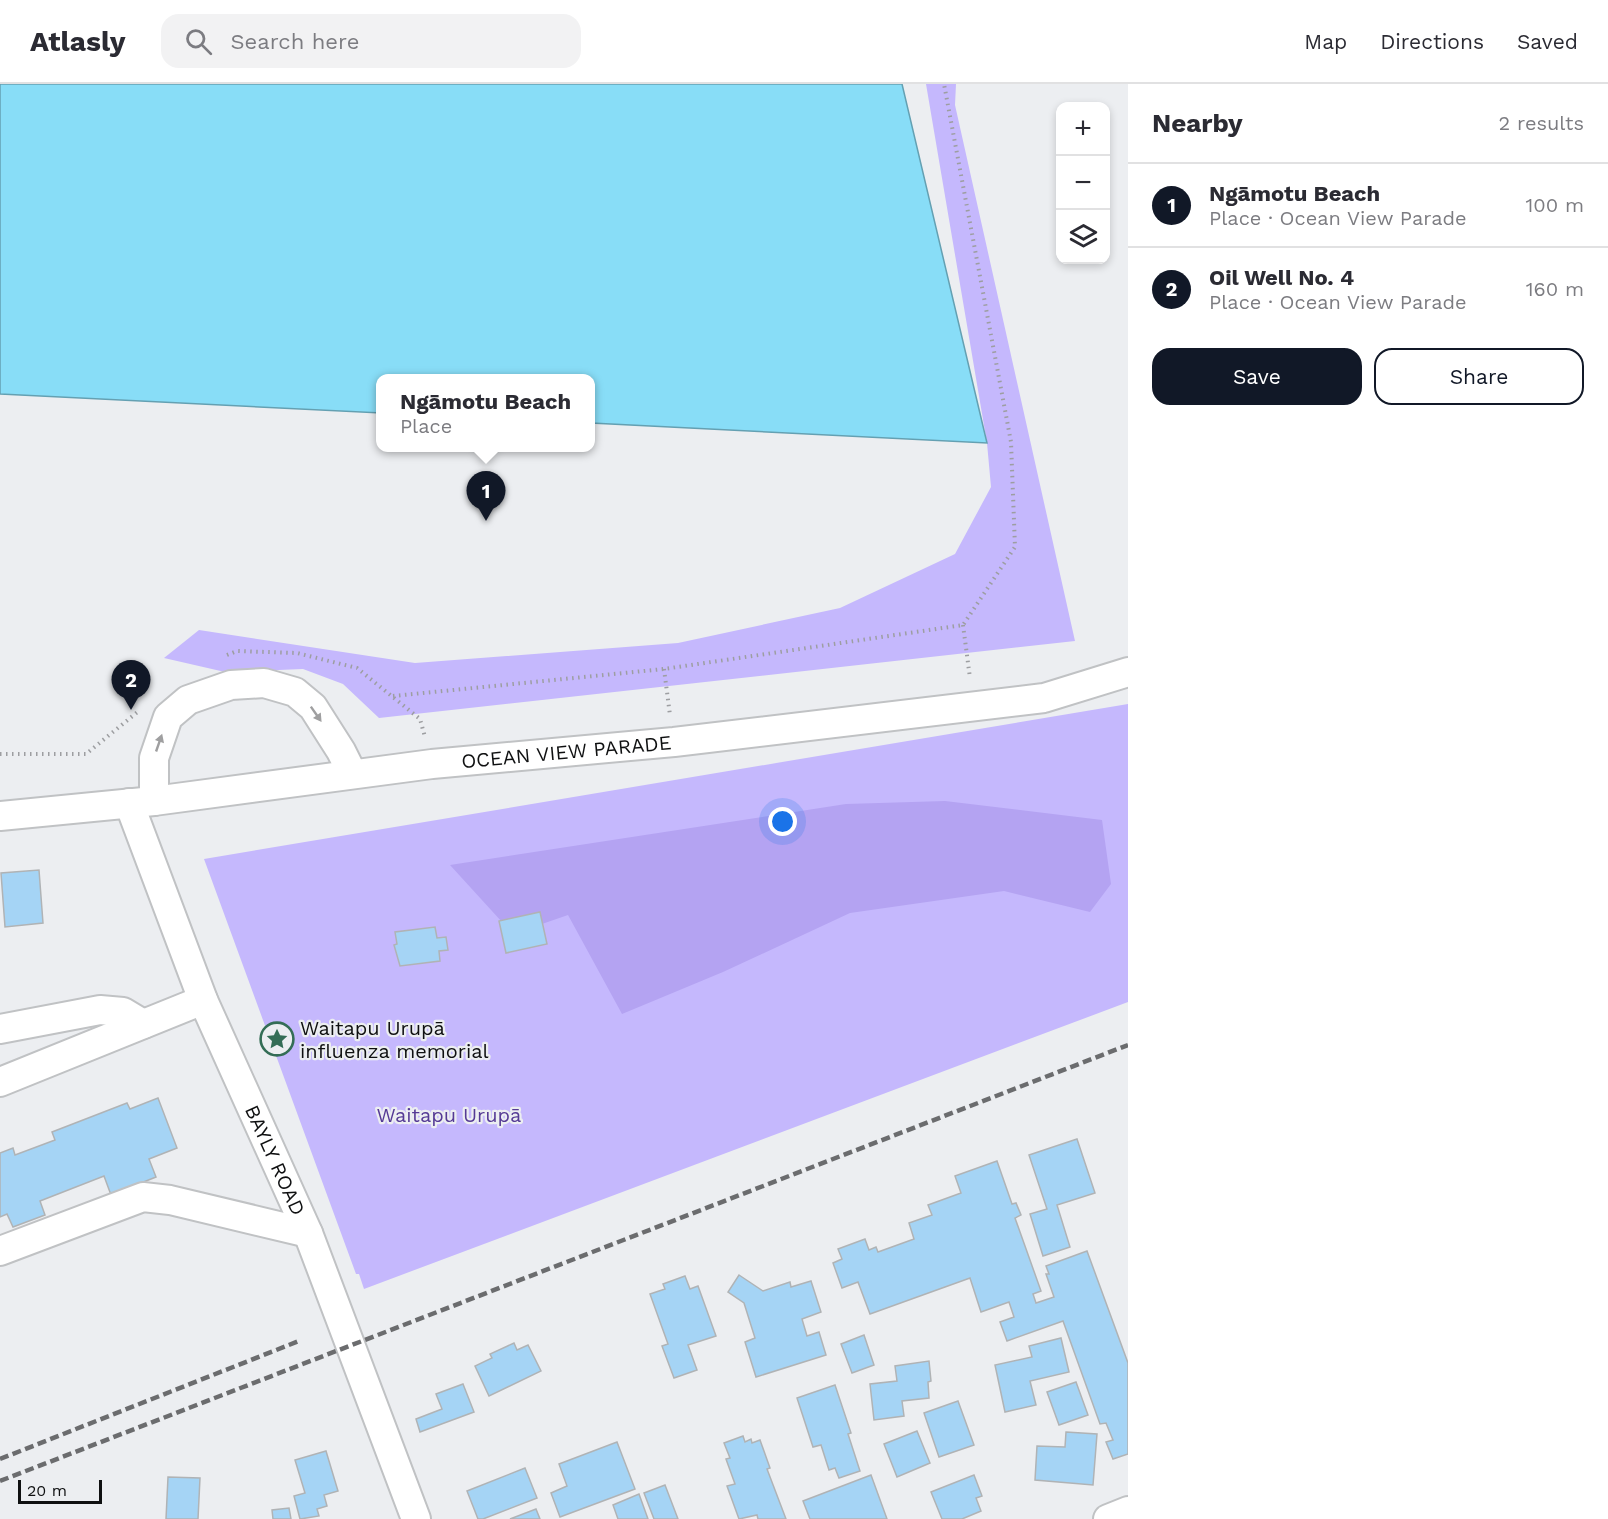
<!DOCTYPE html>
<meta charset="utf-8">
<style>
body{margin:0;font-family:"Work Sans",sans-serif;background:#f2f2f3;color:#2b2b33}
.controls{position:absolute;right:18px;top:18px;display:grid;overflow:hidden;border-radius:12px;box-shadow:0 3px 9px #0003}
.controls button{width:54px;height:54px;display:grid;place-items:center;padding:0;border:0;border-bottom:2px solid #e1e1e2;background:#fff;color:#2b2b33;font:30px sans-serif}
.scale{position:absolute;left:18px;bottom:15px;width:84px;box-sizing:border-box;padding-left:6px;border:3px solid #0f1011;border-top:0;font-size:16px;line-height:21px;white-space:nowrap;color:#0f1011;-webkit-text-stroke:4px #eceef1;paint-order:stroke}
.you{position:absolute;left:783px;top:738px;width:21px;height:21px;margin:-15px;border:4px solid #fff;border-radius:50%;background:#1a73e8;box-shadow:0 0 0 9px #1a73e833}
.badge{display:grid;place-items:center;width:39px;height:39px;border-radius:50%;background:#111827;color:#fff;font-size:20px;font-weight:700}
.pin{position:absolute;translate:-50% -50px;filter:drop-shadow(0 2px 3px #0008)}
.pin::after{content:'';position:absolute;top:32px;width:21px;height:18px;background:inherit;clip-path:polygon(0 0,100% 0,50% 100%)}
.popup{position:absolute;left:376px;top:290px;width:219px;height:78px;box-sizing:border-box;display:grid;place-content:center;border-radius:12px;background:#fff;filter:drop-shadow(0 2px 4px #0005);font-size:20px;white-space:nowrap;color:#7c7c81}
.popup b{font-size:22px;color:#2b2b33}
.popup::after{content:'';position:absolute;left:50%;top:100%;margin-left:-12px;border:12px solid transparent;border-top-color:#fff}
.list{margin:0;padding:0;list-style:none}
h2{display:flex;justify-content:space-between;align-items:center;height:78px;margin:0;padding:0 24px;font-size:26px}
h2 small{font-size:20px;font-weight:400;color:#7c7c81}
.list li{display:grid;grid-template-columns:39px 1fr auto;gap:18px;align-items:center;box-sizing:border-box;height:84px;padding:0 24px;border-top:2px solid #e1e1e2}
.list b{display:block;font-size:22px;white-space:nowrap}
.list p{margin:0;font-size:20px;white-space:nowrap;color:#7c7c81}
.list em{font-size:20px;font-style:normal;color:#7c7c81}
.actions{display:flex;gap:12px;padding:18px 24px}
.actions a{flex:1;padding:14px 0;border:2px solid #111827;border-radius:18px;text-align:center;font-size:21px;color:#111827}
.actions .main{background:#111827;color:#fff}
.icon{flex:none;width:33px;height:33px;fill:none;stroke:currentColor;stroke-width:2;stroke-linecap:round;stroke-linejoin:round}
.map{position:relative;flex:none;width:1128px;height:1435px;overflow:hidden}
header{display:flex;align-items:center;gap:36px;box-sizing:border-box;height:84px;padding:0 30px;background:#fff;border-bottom:2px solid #e1e1e2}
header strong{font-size:28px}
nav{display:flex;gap:33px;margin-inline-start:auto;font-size:21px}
.search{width:420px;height:54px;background:#f2f2f3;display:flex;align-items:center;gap:15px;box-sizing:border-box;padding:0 21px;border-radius:18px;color:#7c7c81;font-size:22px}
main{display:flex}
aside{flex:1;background:#fff}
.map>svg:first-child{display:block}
.green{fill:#c5b8fd}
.forest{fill:#b4a3f2}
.water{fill:#88ddf7;stroke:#64a0b2;stroke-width:1.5}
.building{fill:#a5d4f5;stroke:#b0b3b5;stroke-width:1.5}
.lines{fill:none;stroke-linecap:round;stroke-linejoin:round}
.minor-casing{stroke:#c0c2c4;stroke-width:32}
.path{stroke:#9d9ea1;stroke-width:4;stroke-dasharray:1.5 4.5;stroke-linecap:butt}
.minor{stroke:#fff;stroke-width:28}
.rail{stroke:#6b6c6e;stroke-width:4.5;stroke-dasharray:9 4.5;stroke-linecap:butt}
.oneway{fill:#9f9fa0}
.labels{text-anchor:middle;stroke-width:4.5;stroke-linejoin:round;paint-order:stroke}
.street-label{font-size:20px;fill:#0f1011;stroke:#eceef1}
.poi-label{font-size:20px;fill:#0f1011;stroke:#eceef1;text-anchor:start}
.park-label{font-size:20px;fill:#553a95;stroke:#eceef1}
</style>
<header>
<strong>Atlasly</strong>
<div class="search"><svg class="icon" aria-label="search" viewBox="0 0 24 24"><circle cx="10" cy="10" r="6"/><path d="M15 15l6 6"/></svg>Search here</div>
<nav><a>Map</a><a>Directions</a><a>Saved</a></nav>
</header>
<main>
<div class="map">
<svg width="1128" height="1435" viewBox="0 0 1128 1435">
<rect width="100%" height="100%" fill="#eceef1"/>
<g class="green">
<path d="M 926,0 L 956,0 L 955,21 L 1075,557 L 379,634 L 343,600 L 303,585 L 225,588 L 164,574 L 199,546 L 415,579 L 678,559 L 840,524 L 955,470 L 991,403 L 987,359 Z"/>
<path d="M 1128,620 L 1128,918 L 364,1205 L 359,1190 L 356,1190 L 204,775 Z"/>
</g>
<path class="forest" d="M 945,717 L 1102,736 L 1111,800 L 1090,828 L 1004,807 L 850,829 L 723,888 L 622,930 L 568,831 L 513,850 L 450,781 L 846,720 Z"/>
<path class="water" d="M 0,0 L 902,0 L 987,359 L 591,339 L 591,294 L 381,294 L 381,329 L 0,310 Z"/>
<g class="building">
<path d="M 39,786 L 43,839 L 5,843 L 1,789 Z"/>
<path d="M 540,828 L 547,860 L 506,869 L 499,837 Z"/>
<path d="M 435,843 L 437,854 L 446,853 L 448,866 L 439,867 L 440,877 L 400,882 L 394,861 L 397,860 L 395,848 Z"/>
<path d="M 158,1014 L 177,1064 L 149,1075 L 156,1093 L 111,1111 L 104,1092 L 40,1117 L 45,1131 L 13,1143 L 7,1130 L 0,1133 L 0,1069 L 13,1064 L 15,1071 L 55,1056 L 52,1048 L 127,1019 L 130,1025 Z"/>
<path d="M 1077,1055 L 1095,1109 L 1057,1121 L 1070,1163 L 1043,1172 L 1030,1130 L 1047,1125 L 1029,1071 Z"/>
<path d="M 997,1077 L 1012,1120 L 1016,1119 L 1021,1131 L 1015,1134 L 1041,1207 L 1033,1210 L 1036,1219 L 1054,1213 L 1046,1190 L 1049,1190 L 1046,1182 L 1087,1167 L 1128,1279 L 1128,1370 L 1113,1375 L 1106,1358 L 1113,1356 L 1106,1339 L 1100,1340 L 1063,1237 L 1007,1257 L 1000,1238 L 1014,1233 L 1009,1218 L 981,1228 L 970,1194 L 870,1230 L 858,1198 L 842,1204 L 833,1179 L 842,1175 L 838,1165 L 865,1155 L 869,1166 L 876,1163 L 878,1168 L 914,1155 L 909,1139 L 932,1131 L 928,1121 L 961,1109 L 955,1092 Z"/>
<path d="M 739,1191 L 763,1207 L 790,1198 L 791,1203 L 811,1197 L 821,1228 L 802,1235 L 807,1252 L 819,1248 L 826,1271 L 756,1293 L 745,1258 L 755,1254 L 744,1219 L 728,1208 Z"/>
<path d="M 685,1192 L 690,1205 L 698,1202 L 716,1252 L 688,1261 L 697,1286 L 674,1294 L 662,1262 L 668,1260 L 650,1210 L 665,1205 L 663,1200 Z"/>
<path d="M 864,1251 L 874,1281 L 852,1289 L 841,1260 Z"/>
<path d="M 1061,1254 L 1069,1288 L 1030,1297 L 1036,1321 L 1005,1328 L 995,1281 L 1032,1273 L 1029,1262 Z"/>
<path d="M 514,1259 L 517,1266 L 528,1261 L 541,1287 L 489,1312 L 475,1282 L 492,1274 L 490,1270 Z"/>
<path d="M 929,1277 L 931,1297 L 928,1298 L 929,1314 L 902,1317 L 904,1332 L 874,1336 L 870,1300 L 897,1297 L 895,1282 Z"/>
<path d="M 1076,1298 L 1088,1331 L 1059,1341 L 1047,1308 Z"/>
<path d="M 463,1300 L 474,1328 L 420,1348 L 416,1335 L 442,1325 L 436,1310 Z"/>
<path d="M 835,1301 L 851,1349 L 848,1350 L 860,1387 L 839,1394 L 835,1384 L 829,1386 L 821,1361 L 813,1363 L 797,1314 Z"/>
<path d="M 958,1317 L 974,1361 L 939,1373 L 924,1329 Z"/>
<path d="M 917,1347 L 930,1379 L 897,1393 L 884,1360 Z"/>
<path d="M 1066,1348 L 1097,1350 L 1093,1401 L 1035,1396 L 1037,1362 L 1065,1363 Z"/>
<path d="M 743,1352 L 745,1358 L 751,1355 L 752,1359 L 760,1356 L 770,1384 L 767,1385 L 786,1435 L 758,1435 L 757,1431 L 739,1435 L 727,1402 L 735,1400 L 726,1375 L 730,1374 L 724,1359 Z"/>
<path d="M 617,1358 L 635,1405 L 560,1433 L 551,1409 L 567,1402 L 559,1380 Z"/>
<path d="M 326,1367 L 338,1407 L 324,1411 L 327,1422 L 317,1425 L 319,1432 L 300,1435 L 294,1412 L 305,1409 L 295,1376 Z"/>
<path d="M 525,1384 L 537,1414 L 483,1435 L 478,1435 L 467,1407 Z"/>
<path d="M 871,1391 L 887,1435 L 810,1435 L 803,1417 Z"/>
<path d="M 974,1391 L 982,1412 L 976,1414 L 981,1427 L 962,1435 L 942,1435 L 931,1408 Z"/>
<path d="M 168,1393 L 200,1394 L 198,1435 L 166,1435 Z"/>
<path d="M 665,1401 L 678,1435 L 654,1435 L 644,1409 Z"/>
<path d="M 639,1410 L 648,1435 L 618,1435 L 613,1421 Z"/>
<path d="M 289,1424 L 291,1435 L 273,1435 L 272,1426 Z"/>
<path d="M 536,1425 L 540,1435 L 510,1435 Z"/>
</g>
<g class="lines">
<defs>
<g id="minor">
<path d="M 154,717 L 154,674 L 168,633 L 188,616 L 231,601 L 264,599 L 295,608 L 313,623 L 341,667 L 352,689"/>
<path id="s1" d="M 129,719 L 203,916 L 308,1149 L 416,1435"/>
<path id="s2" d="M 0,732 L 154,717 L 432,680 L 674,658 L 1044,614 L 1128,588"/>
<path d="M 0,945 L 100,926 L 123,928 L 143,940"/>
<path d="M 0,998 L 203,916"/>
<path d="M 0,1167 L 143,1113 L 170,1116 L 308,1149"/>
<path d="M 1108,1435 L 1128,1427"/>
</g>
</defs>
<use href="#minor" class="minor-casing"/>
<g class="path">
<path d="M 963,541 L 970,594"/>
<path d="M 227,571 L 237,567 L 297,569 L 357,584 L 420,635 L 425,653"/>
<path d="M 664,585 L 670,631"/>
<path d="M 393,612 L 664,585 L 963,541 L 1015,463 L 1011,358 L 944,0"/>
<path d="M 0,670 L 86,670 L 140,626"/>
</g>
<use href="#minor" class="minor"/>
<g class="rail">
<path d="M 0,1375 L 299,1257"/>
<path d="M 0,1397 L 1128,961"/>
</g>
</g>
<defs><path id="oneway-solid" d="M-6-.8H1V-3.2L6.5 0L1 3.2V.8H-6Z" transform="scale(1.5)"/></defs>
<g class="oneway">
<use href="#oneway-solid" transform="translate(316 630) rotate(55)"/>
<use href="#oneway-solid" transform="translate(159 659) rotate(-71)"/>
</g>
<defs>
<symbol id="sight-ring" viewBox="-11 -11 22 22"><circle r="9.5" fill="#eceef1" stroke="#346d56" stroke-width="1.5"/><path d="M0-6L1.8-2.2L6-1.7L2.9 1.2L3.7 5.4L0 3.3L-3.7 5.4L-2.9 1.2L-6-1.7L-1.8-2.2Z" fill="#346d56"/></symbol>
</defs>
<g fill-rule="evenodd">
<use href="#sight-ring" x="258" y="936" width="38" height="38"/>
</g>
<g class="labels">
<g class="street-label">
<text dy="7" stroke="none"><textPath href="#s2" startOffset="570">OCEAN VIEW PARADE</textPath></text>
<text dy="7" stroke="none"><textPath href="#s1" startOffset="386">BAYLY ROAD</textPath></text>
</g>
<g class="poi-label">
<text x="300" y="951">Waitapu Urupā<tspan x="300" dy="23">influenza memorial</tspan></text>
</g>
<g class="park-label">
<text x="449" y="1038">Waitapu Urupā</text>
</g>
</g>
</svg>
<div class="controls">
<button>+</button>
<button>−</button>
<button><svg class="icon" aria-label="layers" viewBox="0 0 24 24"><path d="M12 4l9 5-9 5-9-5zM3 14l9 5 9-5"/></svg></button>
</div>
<div class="scale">20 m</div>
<div class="you"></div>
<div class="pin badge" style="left:486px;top:437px">1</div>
<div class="popup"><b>Ngāmotu Beach</b>Place</div>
<div class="pin badge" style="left:131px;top:626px">2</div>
</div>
<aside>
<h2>Nearby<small>2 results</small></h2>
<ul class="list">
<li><span class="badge">1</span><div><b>Ngāmotu Beach</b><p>Place · Ocean View Parade</p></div><em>100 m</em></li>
<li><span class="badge">2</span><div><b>Oil Well No. 4</b><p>Place · Ocean View Parade</p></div><em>160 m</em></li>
</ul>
<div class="actions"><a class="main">Save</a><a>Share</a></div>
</aside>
</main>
